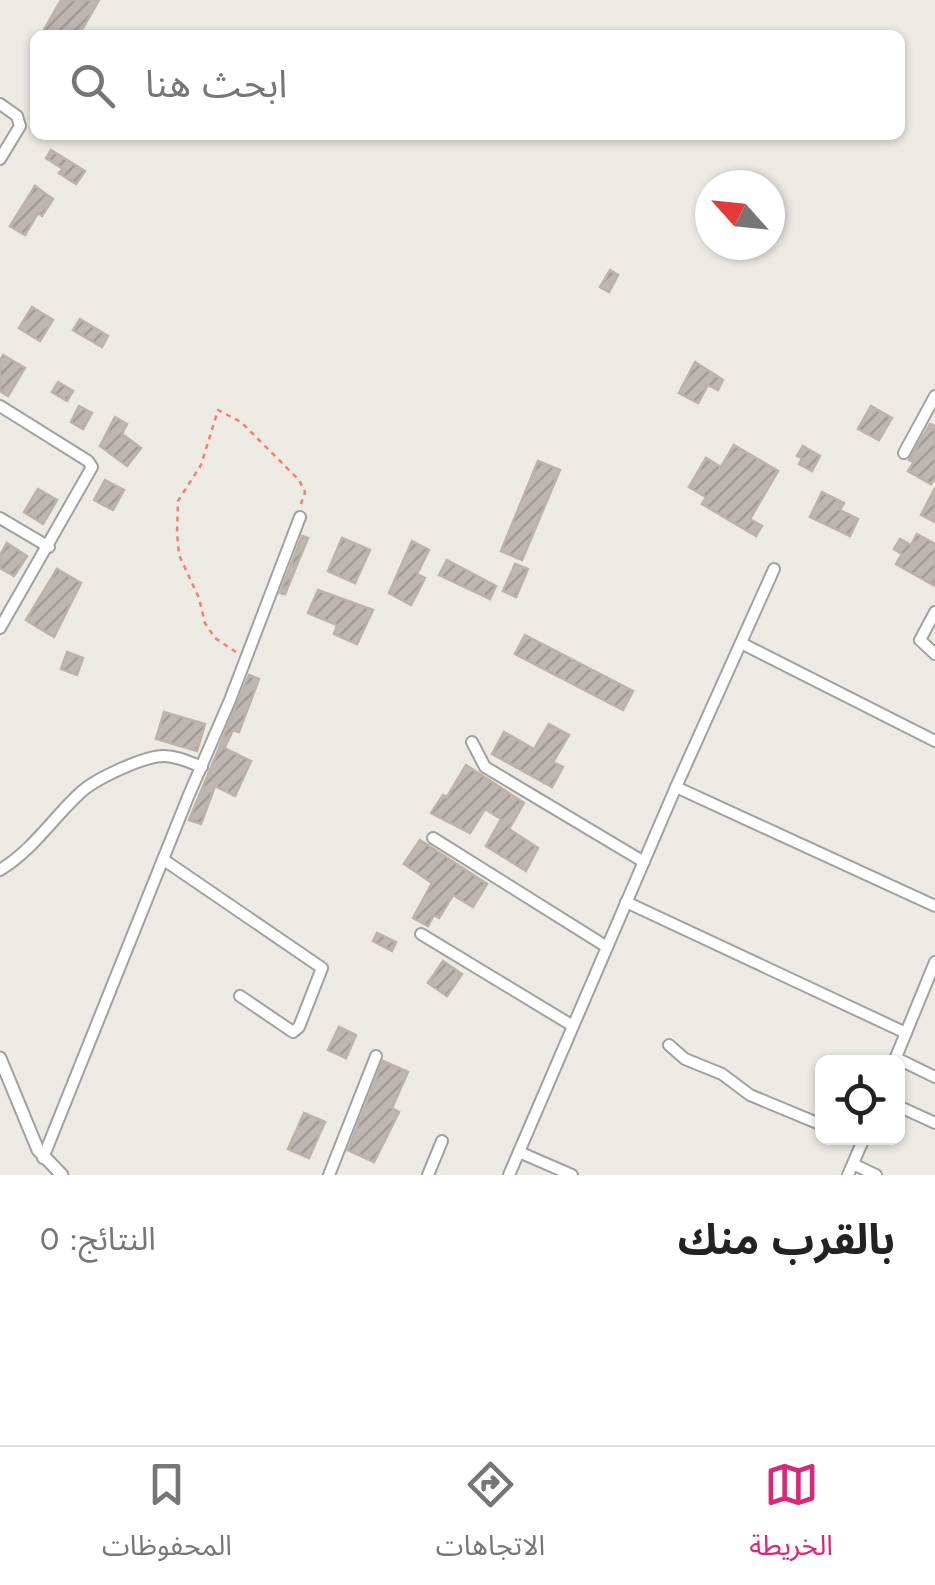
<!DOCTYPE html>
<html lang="ar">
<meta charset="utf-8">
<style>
body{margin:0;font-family:Jost,"Noto Sans Arabic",sans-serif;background:#f6f6f6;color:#222;direction:rtl}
.controls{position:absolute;right:30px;bottom:30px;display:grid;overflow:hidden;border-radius:15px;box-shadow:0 2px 8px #0004}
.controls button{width:90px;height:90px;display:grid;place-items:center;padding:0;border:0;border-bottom:2px solid #e0e0e0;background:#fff;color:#222;font:50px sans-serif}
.compass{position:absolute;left:695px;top:170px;width:90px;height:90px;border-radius:50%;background:#fff;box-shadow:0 2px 8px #0004;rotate:297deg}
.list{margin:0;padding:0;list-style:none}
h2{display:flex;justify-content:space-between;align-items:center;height:130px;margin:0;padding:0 40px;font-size:42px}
h2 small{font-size:32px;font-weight:400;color:#767676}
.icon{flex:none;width:55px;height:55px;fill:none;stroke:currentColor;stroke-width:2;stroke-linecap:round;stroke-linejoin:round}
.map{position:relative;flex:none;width:935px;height:1175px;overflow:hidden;direction:ltr}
.search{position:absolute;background:#fff;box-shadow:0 2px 8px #0004;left:30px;right:30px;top:30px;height:110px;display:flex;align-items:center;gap:25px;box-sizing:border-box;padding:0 35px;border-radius:15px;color:#767676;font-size:38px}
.sheet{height:270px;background:#fff}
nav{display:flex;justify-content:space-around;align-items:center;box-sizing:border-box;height:140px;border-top:2px solid #e0e0e0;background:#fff;font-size:28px;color:#767676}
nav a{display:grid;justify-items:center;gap:5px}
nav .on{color:#db2777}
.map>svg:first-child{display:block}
.building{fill:url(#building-hatch);stroke:#beb1a8;stroke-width:2.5}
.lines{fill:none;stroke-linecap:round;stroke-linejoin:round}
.minor-casing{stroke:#a1a1a1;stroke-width:14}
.tertiary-casing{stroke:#a1a1a1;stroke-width:15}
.path{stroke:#ec8276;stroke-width:2.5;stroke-dasharray:5 5;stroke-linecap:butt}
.minor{stroke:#fff;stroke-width:10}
.tertiary{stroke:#fff;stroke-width:11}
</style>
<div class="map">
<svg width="935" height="1175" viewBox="0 0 935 1175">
<defs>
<pattern id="building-hatch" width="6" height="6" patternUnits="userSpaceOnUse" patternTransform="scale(2.5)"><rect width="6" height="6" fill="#bdb6b1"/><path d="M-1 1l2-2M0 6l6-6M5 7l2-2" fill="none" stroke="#a29c98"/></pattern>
</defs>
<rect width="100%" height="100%" fill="#edeae4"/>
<g class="building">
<path d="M 61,0 L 99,0 L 79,35 L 41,35 Z"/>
<path d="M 51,150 L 85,171 L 76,184 L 59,173 L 63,169 L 46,158 Z"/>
<path d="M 35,186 L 53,199 L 42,216 L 38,213 L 25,235 L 10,226 Z"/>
<path d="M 610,270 L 618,275 L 609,292 L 600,287 Z"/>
<path d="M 32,307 L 53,320 L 40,341 L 19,328 Z"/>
<path d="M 80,319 L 108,336 L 102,347 L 73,330 Z"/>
<path d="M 3,355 L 25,368 L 8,396 L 0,391 L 0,361 Z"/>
<path d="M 695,362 L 723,380 L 718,390 L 708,385 L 698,403 L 679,393 Z"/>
<path d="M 58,382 L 73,391 L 67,401 L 52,392 Z"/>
<path d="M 79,406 L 92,413 L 83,429 L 71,422 Z"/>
<path d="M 871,406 L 892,418 L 879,440 L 858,429 Z"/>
<path d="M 115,417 L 127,424 L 122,434 L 141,448 L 127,466 L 100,446 Z"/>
<path d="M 930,424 L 935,426 L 935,478 L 931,484 L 908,471 L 914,462 L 909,460 Z"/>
<path d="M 734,445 L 778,471 L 750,519 L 762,526 L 756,536 L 702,504 L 706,497 L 689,487 L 706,458 L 721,467 Z"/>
<path d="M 803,446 L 820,456 L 812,471 L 799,464 L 802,458 L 797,456 Z"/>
<path d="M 538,461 L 560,470 L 522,560 L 501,551 Z"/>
<path d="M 105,480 L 124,490 L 113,510 L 94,500 Z"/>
<path d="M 935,488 L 935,522 L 921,515 Z"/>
<path d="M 38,489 L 57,500 L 43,524 L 24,512 Z"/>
<path d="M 822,492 L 844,503 L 840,510 L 858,519 L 850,536 L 810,517 Z"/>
<path d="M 917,534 L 935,544 L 935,586 L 896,564 L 902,554 L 894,549 L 900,539 L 911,545 Z"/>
<path d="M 302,536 L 308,538 L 285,594 L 280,593 Z"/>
<path d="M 342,538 L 370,550 L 355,583 L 328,571 Z"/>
<path d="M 412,541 L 429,550 L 417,574 L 425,578 L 411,605 L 389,593 Z"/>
<path d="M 7,543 L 27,556 L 14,576 L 0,568 L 0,555 Z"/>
<path d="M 447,560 L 496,586 L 490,599 L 439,575 Z"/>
<path d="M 515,564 L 528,569 L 516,597 L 503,591 Z"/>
<path d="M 57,569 L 81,583 L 54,637 L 26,620 Z"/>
<path d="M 318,590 L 373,610 L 357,644 L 334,634 L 337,625 L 308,613 Z"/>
<path d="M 525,635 L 633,691 L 623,710 L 515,654 Z"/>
<path d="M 67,652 L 83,658 L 77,675 L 61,669 Z"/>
<path d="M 249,675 L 259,679 L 239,732 L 233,730 L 225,747 L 220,745 Z"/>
<path d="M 164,712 L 205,724 L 197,751 L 156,739 Z"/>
<path d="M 549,724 L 569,735 L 553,762 L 563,767 L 552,787 L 492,754 L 504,732 L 534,749 Z"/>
<path d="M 220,746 L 251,761 L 235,796 L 215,786 L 201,824 L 189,820 Z"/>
<path d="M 466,765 L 524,803 L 509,829 L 538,848 L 526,871 L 486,846 L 501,819 L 485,809 L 470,833 L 431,813 L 443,795 L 447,797 Z"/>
<path d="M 420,840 L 487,884 L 473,907 L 453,895 L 439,918 L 434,915 L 428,926 L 413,918 L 432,883 L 404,864 Z"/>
<path d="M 377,933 L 396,942 L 392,951 L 373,941 Z"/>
<path d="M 443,961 L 462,974 L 447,996 L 428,983 Z"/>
<path d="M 339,1027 L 356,1035 L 346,1058 L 328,1050 Z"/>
<path d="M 383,1061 L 408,1072 L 392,1108 L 399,1112 L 374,1162 L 348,1150 Z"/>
<path d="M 304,1113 L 325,1122 L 309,1158 L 288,1149 Z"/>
</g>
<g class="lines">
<defs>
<g id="minor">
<path d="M 0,104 L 17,116 L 20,126 L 0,159"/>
<path d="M 0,406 L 88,461 L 92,467 L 0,628"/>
<path d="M 904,453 L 935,396"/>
<path d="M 0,518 L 49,547"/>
<path d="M 935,612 L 920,640 L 935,654"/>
<path d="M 741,643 L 935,741"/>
<path d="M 472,742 L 485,767 L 644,862"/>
<path d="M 676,787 L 935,906"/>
<path d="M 433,838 L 607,947"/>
<path d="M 164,860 L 322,968 L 299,1027 L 293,1032 L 240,996"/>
<path d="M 0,870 C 33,850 52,819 79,794 C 94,779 144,756 164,756 C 177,756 189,762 202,767"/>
<path d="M 626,902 L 906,1033"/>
<path d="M 421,934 L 573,1026"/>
<path d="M 669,1045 L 685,1059 L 722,1074 L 750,1095 L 822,1125"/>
<path d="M 896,1058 L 935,1077"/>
<path d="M 894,1062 L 935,962"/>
<path d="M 898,1106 L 935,1123"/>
<path d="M 519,1152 L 572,1175"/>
<path d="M 43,1158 L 188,797 L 230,700 L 300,517"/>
<path d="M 853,1164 L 876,1175"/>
<path d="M 329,1175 L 376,1056"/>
<path d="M 428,1175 L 442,1141"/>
<path d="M 509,1175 L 676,787 L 774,569"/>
<path d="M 848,1175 L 864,1138"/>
</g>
<path id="tertiary" d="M 0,1058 L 38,1150 L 62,1175"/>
</defs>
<use href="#minor" class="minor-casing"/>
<use href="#tertiary" class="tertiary-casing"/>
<path class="path" d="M 236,652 L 215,638 L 205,623 L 199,598 L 179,555 L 177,533 L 178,501 L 201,465 L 218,410 L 241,422 L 299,480 L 305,492 L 301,504"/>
<use href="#minor" class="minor"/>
<use href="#tertiary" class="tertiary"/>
</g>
</svg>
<div class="controls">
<button><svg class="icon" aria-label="locate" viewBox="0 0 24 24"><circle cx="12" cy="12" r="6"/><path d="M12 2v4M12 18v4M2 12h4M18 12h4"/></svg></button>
</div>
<svg class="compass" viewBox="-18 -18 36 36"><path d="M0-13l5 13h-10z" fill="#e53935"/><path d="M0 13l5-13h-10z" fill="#767676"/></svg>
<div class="search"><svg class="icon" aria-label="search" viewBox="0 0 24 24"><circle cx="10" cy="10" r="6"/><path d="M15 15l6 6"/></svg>ابحث هنا</div>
</div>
<section class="sheet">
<h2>بالقرب منك<small>النتائج: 0</small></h2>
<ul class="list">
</ul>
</section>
<nav>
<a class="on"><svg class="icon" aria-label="map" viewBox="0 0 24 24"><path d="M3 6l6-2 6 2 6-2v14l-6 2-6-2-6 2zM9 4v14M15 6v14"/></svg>الخريطة</a>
<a><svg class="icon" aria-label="directions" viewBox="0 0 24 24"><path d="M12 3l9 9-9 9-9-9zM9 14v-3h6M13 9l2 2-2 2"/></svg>الاتجاهات</a>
<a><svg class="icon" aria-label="saved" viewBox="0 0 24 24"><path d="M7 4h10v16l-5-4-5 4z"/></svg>المحفوظات</a>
</nav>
